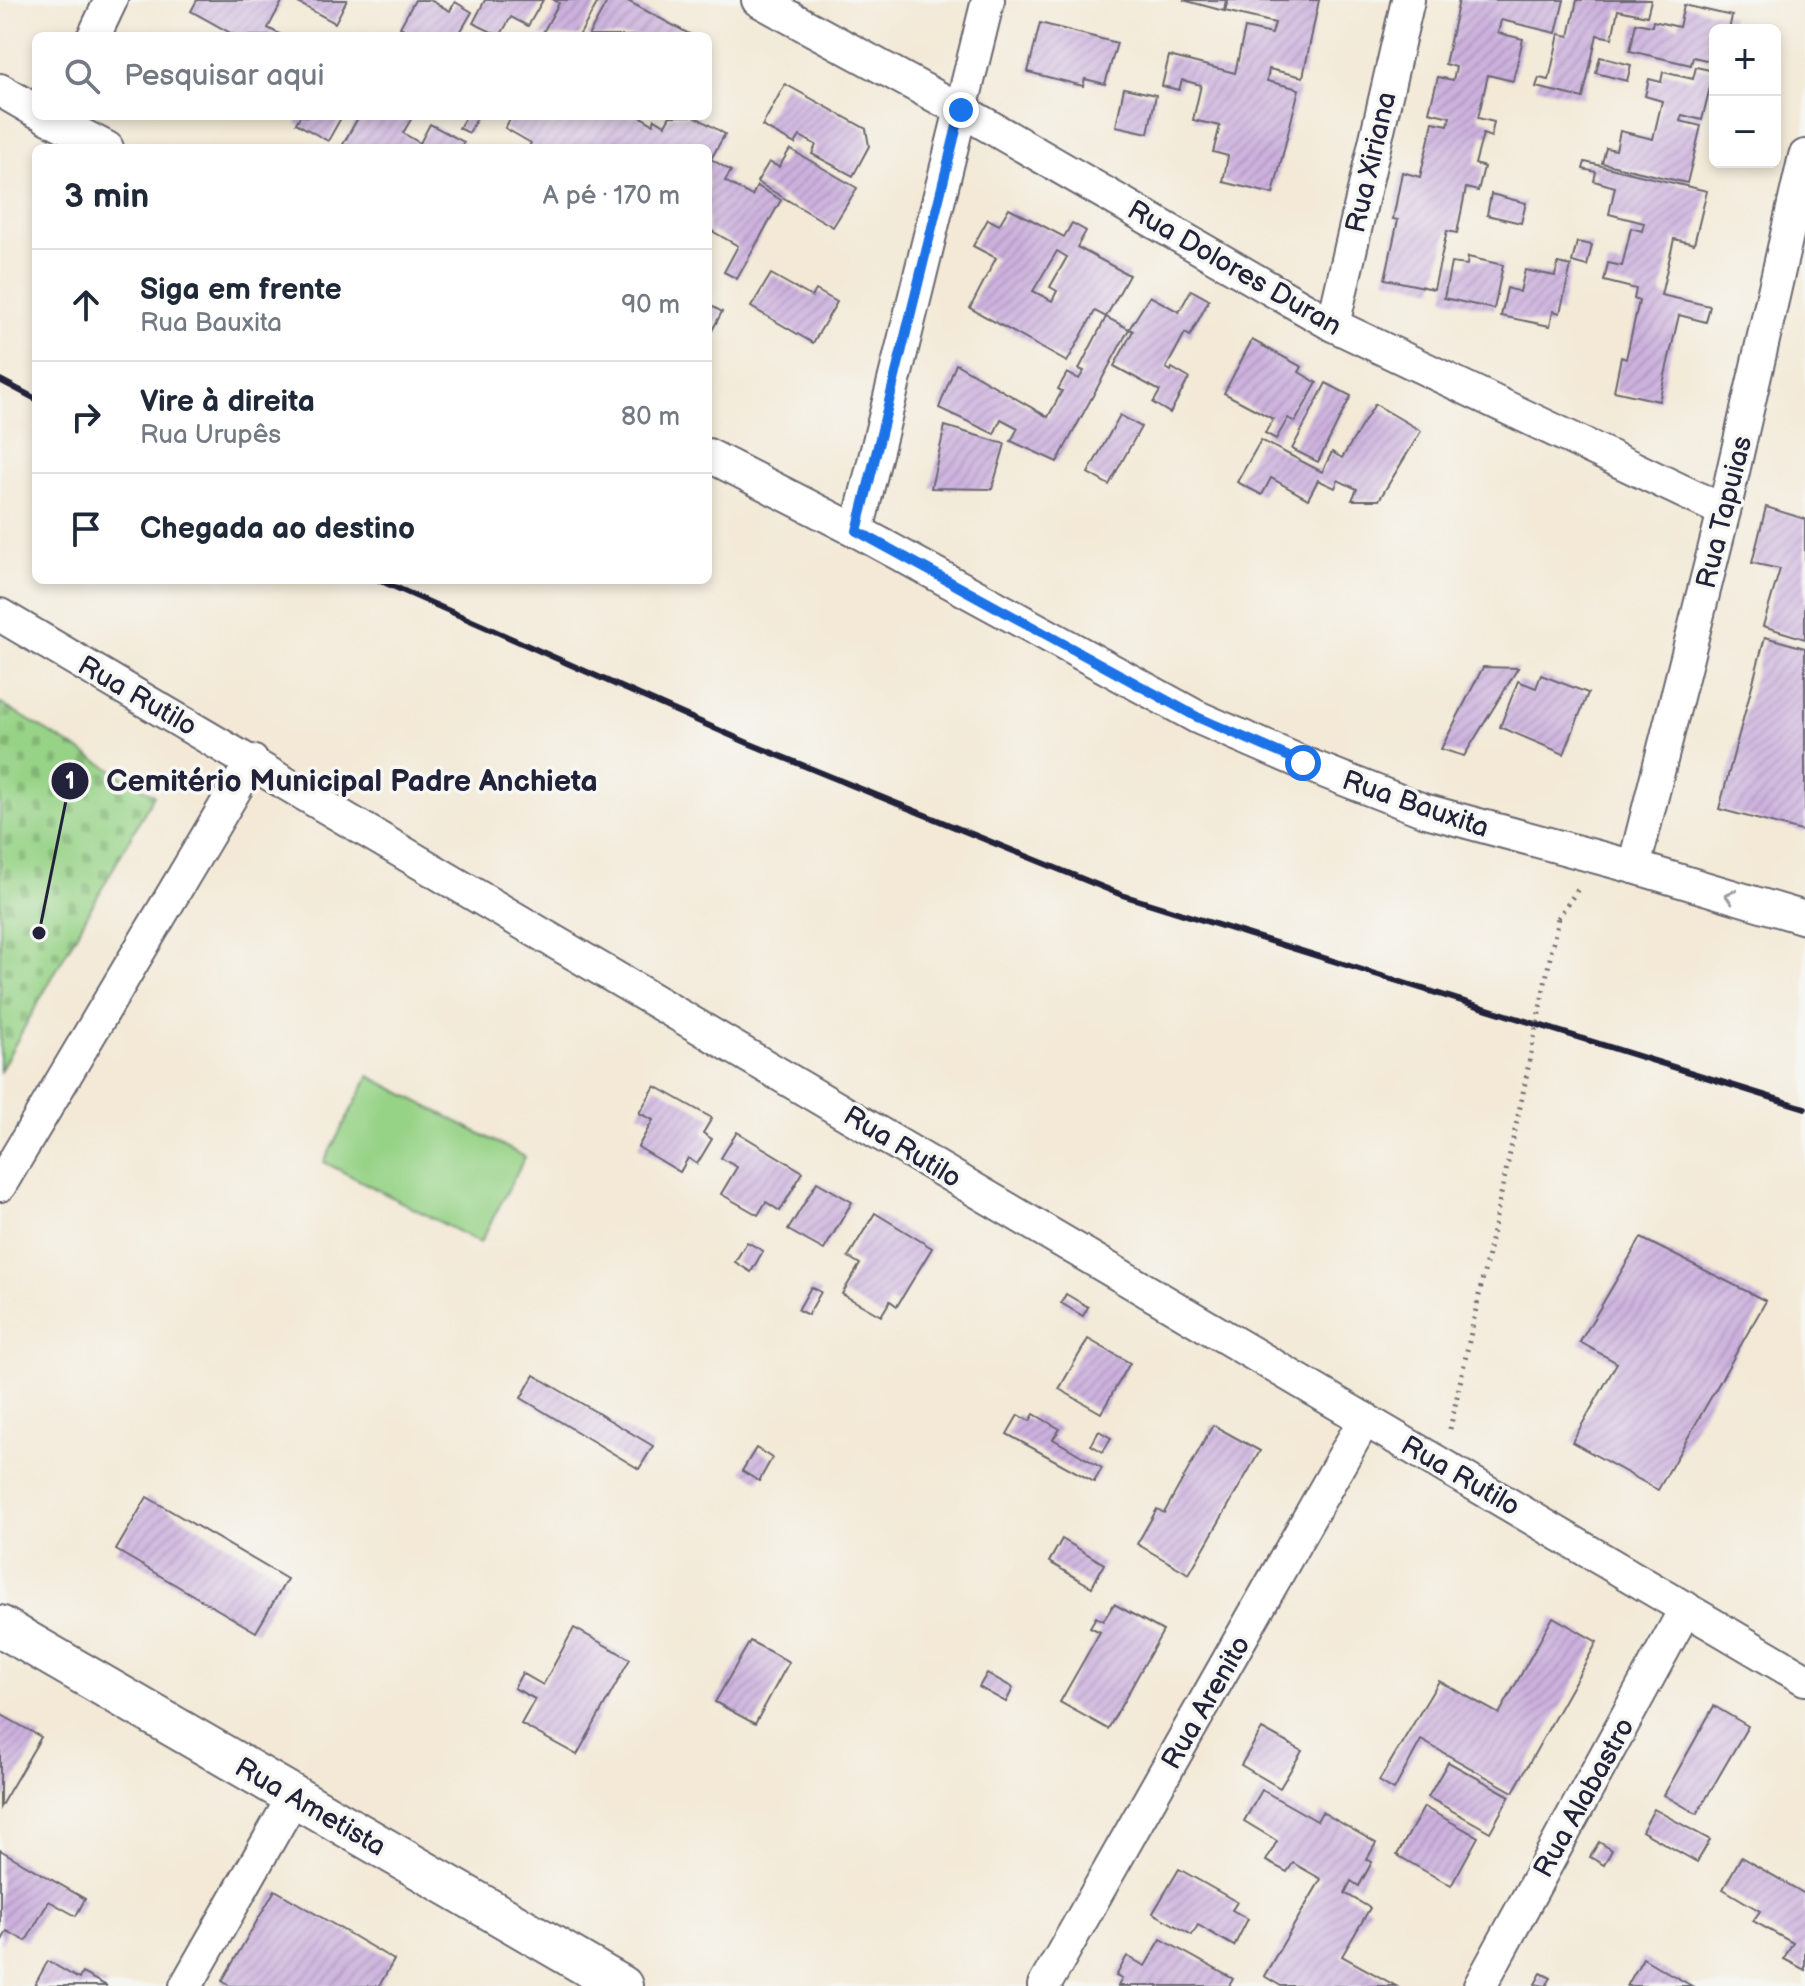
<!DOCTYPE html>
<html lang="pt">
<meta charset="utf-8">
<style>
body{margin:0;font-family:"Balsamiq Sans",sans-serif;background:#f2f2f3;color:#1f2937}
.controls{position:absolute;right:24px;top:24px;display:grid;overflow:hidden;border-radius:12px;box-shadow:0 4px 12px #0003}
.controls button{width:72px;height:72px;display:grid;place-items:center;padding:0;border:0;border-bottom:2px solid #e0e1e3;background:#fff;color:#1f2937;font:40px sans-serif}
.stop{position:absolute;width:24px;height:24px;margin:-18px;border:6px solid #1a73e8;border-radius:50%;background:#fff}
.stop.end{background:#1a73e8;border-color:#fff;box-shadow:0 2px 8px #0008}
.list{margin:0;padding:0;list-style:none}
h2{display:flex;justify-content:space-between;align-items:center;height:104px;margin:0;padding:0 32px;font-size:34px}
h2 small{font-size:26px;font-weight:400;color:#747a83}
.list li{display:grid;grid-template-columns:52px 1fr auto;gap:24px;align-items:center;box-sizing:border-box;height:112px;padding:0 32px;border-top:2px solid #e0e1e3}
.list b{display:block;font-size:30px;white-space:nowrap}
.list p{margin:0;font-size:26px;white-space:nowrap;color:#747a83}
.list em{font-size:26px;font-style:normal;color:#747a83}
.icon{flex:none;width:44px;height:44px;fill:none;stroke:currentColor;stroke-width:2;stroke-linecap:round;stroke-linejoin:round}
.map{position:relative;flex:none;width:1805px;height:1986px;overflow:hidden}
.search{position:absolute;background:#fff;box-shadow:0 4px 12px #0003;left:32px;top:32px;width:680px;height:88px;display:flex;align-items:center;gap:20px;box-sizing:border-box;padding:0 28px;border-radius:12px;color:#747a83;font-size:30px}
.panel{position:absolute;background:#fff;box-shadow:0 4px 12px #0003;left:32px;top:144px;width:680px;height:440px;border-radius:12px}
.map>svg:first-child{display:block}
.green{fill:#97d387;stroke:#5c7a61;stroke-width:2}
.cemetery{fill:url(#cemetery-stones);stroke:#5c7a61;stroke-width:2}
.building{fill:url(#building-hatch);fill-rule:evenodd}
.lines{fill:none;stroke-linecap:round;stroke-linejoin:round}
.minor-casing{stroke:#6b6871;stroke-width:36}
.tertiary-casing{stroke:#6b6871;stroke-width:44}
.path{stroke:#6b6871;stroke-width:5;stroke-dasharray:2 6;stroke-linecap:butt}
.minor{stroke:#fff;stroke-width:32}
.tertiary{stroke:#fff;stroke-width:40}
.rail{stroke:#22223b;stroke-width:6}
.path-bridge{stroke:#6b6871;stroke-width:5;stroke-dasharray:2 6;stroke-linecap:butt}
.oneway{stroke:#9c9ca7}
.route{stroke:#1a73e8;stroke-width:10}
.labels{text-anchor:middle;stroke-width:7;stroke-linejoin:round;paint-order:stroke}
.street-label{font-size:28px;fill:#22223b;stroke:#f6f6f2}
.leader{fill:none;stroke:#22223b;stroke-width:3}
.callout-dot{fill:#22223b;stroke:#f6f6f2;stroke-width:3}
.mark-label{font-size:24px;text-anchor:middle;font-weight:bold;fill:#fff}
.callout-label{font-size:30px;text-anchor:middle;font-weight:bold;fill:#22223b;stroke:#f6f6f2;stroke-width:7;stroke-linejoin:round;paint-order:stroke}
</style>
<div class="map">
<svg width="1805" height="1986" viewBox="0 0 1805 1986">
<defs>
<pattern id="cemetery-stones" width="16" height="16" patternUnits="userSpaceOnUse" patternTransform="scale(2)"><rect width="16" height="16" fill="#97d387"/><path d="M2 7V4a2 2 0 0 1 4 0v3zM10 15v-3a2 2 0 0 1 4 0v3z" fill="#82b575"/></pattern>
<pattern id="building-hatch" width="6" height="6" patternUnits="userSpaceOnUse" patternTransform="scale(2)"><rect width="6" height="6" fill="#ccb1dd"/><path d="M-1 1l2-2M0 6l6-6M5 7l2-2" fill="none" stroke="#af98bf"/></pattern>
</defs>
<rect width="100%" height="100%" fill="#f6f6f2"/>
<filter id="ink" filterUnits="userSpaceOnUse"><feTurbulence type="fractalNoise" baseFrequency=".0125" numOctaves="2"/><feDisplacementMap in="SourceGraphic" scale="16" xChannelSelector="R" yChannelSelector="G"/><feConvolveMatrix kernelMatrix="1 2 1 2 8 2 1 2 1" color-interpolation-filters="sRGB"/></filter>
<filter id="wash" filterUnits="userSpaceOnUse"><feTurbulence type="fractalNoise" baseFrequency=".006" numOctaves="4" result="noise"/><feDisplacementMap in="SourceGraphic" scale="32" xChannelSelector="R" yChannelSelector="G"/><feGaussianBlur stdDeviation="1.8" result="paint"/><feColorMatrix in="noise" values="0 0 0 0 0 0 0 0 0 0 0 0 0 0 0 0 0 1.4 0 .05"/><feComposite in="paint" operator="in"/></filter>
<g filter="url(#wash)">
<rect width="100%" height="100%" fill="#f3e9d6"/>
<path class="green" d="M 369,1076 L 525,1157 L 480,1243 L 324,1162 Z"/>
<path class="cemetery" d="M 0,703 L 154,795 L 0,1071 Z"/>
<g id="blocks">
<g class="building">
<path d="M 197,0 L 283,0 L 268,28 L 283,36 L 236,36 L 191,11 Z"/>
<path d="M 300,0 L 347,0 L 335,23 L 298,3 Z"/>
<path d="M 415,0 L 430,0 L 450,11 L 455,2 L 472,12 L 458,36 L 417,36 L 400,27 Z"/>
<path d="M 485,0 L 543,0 L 528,26 L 511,17 L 500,36 L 473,23 Z"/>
<path d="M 554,0 L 599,0 L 579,36 L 541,36 L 559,3 Z"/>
<path d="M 608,0 L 626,0 L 693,36 L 588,36 Z"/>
<path d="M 1183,0 L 1226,0 L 1224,11 Z"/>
<path d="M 1228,0 L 1319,0 L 1303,77 L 1269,69 L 1267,81 L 1299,89 L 1273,194 L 1223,182 L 1228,156 L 1213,152 L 1220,126 L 1193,120 L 1201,85 L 1182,80 L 1179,90 L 1162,86 L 1169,56 L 1235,73 L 1245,28 L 1272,34 L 1275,23 L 1225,11 Z"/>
<path d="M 1459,0 L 1564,0 L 1556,33 L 1501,20 L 1498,33 L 1523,39 L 1513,81 L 1488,75 L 1478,118 L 1494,122 L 1491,137 L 1483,134 L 1475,164 L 1484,167 L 1478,191 L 1466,188 L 1457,233 L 1447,231 L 1434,289 L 1385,279 L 1398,220 L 1393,219 L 1402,172 L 1420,177 L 1433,122 L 1448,125 L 1450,117 L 1429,112 L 1438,77 L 1453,80 L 1456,67 L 1445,64 Z"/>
<path d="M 1577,0 L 1651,0 L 1647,16 L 1618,10 L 1612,38 L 1597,35 L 1583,98 L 1536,87 L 1539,78 L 1549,80 L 1559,34 L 1569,36 Z"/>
<path d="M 1684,5 L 1732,16 L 1729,30 L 1715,30 L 1715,62 L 1693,57 L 1691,65 L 1630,51 L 1636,23 L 1652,26 L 1653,21 L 1679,27 Z"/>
<path d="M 1040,23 L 1117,43 L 1105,84 L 1085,79 L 1083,86 L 1028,72 Z"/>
<path d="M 1600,57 L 1631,65 L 1627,81 L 1596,73 Z"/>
<path d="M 1696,67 L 1714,71 L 1702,120 L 1682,115 L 1680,121 L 1701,126 L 1687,183 L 1602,163 L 1606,148 L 1616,150 L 1620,131 L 1653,139 L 1662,101 L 1645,96 L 1649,79 L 1661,82 L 1663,72 L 1693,79 Z"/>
<path d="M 785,84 L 866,129 L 869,146 L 853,176 L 812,154 L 816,145 L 800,136 L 795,144 L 762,126 Z"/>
<path d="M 1124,88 L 1156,95 L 1148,133 L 1116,126 Z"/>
<path d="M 300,116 L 342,116 L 328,141 L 296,123 Z"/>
<path d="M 359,116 L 413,116 L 403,133 L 420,143 L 430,124 L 464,142 L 460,148 L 341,148 Z"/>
<path d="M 466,116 L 478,116 L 469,133 L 459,128 Z"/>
<path d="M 512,116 L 639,116 L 653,124 L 655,119 L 665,125 L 670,116 L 694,116 L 725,134 L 711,159 L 731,171 L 725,181 L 752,196 L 757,186 L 781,200 L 737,279 L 724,272 L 738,246 L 712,231 L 708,238 L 708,148 L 528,148 L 531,143 L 505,128 Z"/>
<path d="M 790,149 L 857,188 L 833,227 L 757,182 L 769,162 L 779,167 Z"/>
<path d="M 1585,162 L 1707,191 L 1694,244 L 1674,239 L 1661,295 L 1710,306 L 1706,322 L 1679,315 L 1659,401 L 1614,391 L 1621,357 L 1626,359 L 1639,301 L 1634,299 L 1636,289 L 1604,281 L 1608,263 L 1622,266 L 1631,228 L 1642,231 L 1644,223 L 1609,214 L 1615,187 L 1594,181 L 1596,172 L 1583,169 Z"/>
<path d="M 1491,194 L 1526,203 L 1521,223 L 1487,215 Z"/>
<path d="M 1009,208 L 1064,237 L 1072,223 L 1086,231 L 1077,247 L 1129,275 L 1106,317 L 1095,311 L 1067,362 L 970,308 L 996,258 L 973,246 L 988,219 L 999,225 ZM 1057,251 L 1067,257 L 1050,287 L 1057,291 L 1052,301 L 1033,291 Z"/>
<path d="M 1577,242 L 1592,245 L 1587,266 L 1572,262 Z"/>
<path d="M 1468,257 L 1503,265 L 1494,309 L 1444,298 L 1451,263 L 1467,265 Z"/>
<path d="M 1558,263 L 1571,266 L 1560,313 L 1553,311 L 1550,326 L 1501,316 L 1507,288 L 1520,292 L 1525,270 L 1555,276 Z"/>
<path d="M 771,274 L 812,297 L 816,290 L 837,302 L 813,343 L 751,307 Z"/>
<path d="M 1191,290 L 1209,300 L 1190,336 L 1185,333 L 1166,368 L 1171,371 L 1172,368 L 1189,378 L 1170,413 L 1153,403 L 1160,391 L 1114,366 L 1133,331 L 1129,329 L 1057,462 L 1011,441 L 1018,428 L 1001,419 L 994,434 L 939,408 L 956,364 L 1048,417 L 1062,391 L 1058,389 L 1067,373 L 1079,379 L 1084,371 L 1079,369 L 1106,317 L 1129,329 L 1150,296 L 1179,312 Z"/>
<path d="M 708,304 L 722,312 L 708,338 Z"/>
<path d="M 1252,340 L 1302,367 L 1299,372 L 1317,383 L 1295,422 L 1288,418 L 1276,439 L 1265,433 L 1273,419 L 1224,393 Z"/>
<path d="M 1326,383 L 1351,396 L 1318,462 L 1292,449 Z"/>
<path d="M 1375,404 L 1421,431 L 1379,500 L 1352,500 L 1357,489 L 1338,480 L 1335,488 L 1318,480 L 1308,499 L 1271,478 L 1262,495 L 1237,482 L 1261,440 L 1322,472 L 1332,452 L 1342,458 Z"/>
<path d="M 1120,415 L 1141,427 L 1109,485 L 1088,473 Z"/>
<path d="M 945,426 L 1005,444 L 992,489 L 931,488 Z"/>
<path d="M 1766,507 L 1805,519 L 1805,639 L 1763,626 L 1780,569 L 1752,563 Z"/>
<path d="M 1765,637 L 1805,648 L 1805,832 L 1719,809 Z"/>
<path d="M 1483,667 L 1518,668 L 1464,756 L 1441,749 Z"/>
<path d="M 1541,675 L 1588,693 L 1564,754 L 1500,727 L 1518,681 L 1536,688 Z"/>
<path d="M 655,1086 L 712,1118 L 703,1133 L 712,1139 L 697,1164 L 688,1158 L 680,1172 L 638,1147 L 653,1120 L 639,1113 Z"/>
<path d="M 737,1132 L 803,1172 L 780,1211 L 766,1202 L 758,1215 L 721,1194 L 737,1167 L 721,1158 Z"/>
<path d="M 817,1182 L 852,1202 L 824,1250 L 788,1230 Z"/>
<path d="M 875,1213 L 932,1248 L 897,1306 L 890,1301 L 881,1316 L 842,1294 L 860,1264 L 848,1257 Z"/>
<path d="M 1641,1238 L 1766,1301 L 1658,1490 L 1572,1442 L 1617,1363 L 1580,1342 Z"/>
<path d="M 747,1242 L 763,1251 L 751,1272 L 735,1262 Z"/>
<path d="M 811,1287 L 821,1292 L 808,1315 L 798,1310 Z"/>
<path d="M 1066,1294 L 1088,1307 L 1083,1316 L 1061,1303 Z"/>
<path d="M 1088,1339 L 1130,1363 L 1101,1413 L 1059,1389 Z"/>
<path d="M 534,1375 L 653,1446 L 639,1469 L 521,1398 Z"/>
<path d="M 1034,1414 L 1060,1429 L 1053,1439 L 1102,1468 L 1094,1482 L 1007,1434 L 1018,1415 L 1030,1421 Z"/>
<path d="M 1213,1425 L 1260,1451 L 1189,1574 L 1137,1544 L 1157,1509 L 1164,1513 Z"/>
<path d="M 1099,1431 L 1111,1438 L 1103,1452 L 1091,1445 Z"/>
<path d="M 756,1448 L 772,1458 L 759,1481 L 742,1471 Z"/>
<path d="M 147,1497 L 287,1579 L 256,1632 L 116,1550 Z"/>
<path d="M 1062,1539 L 1104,1564 L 1092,1587 L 1049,1562 Z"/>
<path d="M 1114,1604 L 1163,1631 L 1108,1729 L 1060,1702 L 1100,1632 L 1090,1627 L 1096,1617 L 1103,1621 Z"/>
<path d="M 1553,1617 L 1597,1642 L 1513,1792 L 1421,1740 L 1394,1790 L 1379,1781 L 1439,1681 L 1499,1714 Z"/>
<path d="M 574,1628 L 630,1659 L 577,1755 L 521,1724 L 535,1699 L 514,1688 L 522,1673 L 543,1685 Z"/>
<path d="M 750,1641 L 789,1662 L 755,1724 L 715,1702 Z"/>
<path d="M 987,1673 L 1013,1688 L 1006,1702 L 979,1687 Z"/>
<path d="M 1714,1706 L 1748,1726 L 1697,1814 L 1664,1795 Z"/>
<path d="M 0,1714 L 41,1737 L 0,1807 Z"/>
<path d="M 1262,1729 L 1302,1751 L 1280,1788 L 1241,1765 Z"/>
<path d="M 1448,1762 L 1510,1796 L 1490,1832 L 1428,1797 Z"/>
<path d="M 1262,1790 L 1317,1821 L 1322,1812 L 1376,1843 L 1367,1859 L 1372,1862 L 1359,1886 L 1351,1881 L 1345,1893 L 1370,1908 L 1342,1956 L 1396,1986 L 1281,1986 L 1264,1976 L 1321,1879 L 1293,1863 L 1287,1872 L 1266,1861 L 1277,1841 L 1244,1821 Z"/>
<path d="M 1424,1807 L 1478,1837 L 1451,1886 L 1397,1855 Z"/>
<path d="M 1654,1809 L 1710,1840 L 1697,1862 L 1642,1831 Z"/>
<path d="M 1599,1842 L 1612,1850 L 1604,1865 L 1590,1857 Z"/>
<path d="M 0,1850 L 85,1899 L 76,1916 L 49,1901 L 26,1941 L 7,1931 L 0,1944 Z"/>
<path d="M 1741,1857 L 1805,1894 L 1805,1970 L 1784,1959 L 1793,1943 L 1753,1921 L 1760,1911 L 1723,1889 Z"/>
<path d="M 1179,1869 L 1237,1902 L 1232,1910 L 1248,1919 L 1234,1946 L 1198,1925 L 1192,1935 L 1153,1913 Z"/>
<path d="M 275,1890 L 394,1960 L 379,1986 L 230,1986 L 222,1981 Z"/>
<path d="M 1161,1939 L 1233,1979 L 1229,1986 L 1118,1986 L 1122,1979 L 1116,1976 L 1127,1956 L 1145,1966 Z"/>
<path d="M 1643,1958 L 1658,1967 L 1692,1986 L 1627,1986 Z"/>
<path d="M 48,1961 L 79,1979 L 82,1973 L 107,1986 L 34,1986 Z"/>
<path d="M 1541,1973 L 1551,1978 L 1546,1986 L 1535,1984 Z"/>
</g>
</g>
</g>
<g filter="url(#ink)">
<use href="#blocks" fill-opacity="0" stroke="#6b6871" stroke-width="2"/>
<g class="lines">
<defs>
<g id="minor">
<path d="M 758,0 L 961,110 L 1333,325 L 1724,511"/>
<path d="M 94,36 L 111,0"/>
<path d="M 0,90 L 36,111"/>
<path d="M 45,116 L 107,148"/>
<path d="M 1333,325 L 1408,0"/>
<path d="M 708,455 L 857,531 L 1197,717 L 1303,763 L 1423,810 L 1634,867 L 1805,918"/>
<path d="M 857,531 L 988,0"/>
<path d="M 0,615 L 1805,1679"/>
<path d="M 1634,867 L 1724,511 L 1805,156"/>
<path d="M 0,1185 L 252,761"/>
<path d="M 186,1986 L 294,1796"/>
<path d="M 1044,1986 L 1365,1419"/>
<path d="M 1480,1986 L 1686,1608"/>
</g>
<path id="tertiary" d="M 0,1626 L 622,1986"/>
</defs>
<use href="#minor" class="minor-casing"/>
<use href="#tertiary" class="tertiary-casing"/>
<g class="path">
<path d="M 1558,918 L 1578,889"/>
<path d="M 1450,1429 L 1523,1093"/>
</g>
<use href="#minor" class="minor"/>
<use href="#tertiary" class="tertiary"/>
<g class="rail">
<path d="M 0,380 L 36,399"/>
<path d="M 379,580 L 748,743 L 1122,895 L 1805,1108"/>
</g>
<path class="path-bridge" d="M 1523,1093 L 1558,918"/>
</g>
<defs><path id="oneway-chevron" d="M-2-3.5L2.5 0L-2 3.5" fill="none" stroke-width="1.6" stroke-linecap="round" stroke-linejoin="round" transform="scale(2)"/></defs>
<use class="oneway" href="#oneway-chevron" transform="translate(1730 896) rotate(-163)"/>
</g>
<g class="lines" filter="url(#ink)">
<path class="route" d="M 961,110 L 857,531 L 1197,717 L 1303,763"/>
</g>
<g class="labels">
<g class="street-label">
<text transform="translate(1370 162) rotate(-77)" y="10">Rua Xiriana</text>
<text transform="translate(1235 267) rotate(30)" y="10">Rua Dolores Duran</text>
<text transform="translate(1723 512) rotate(-76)" y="10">Rua Tapuias</text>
<text transform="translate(138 695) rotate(30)" y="10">Rua Rutilo</text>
<text transform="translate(1416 803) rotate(19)" y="10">Rua Bauxita</text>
<text transform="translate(903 1146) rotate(31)" y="10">Rua Rutilo</text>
<text transform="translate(1461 1475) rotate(30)" y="10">Rua Rutilo</text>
<text transform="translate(1205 1702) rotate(-60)" y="10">Rua Arenito</text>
<text transform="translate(1583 1797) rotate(-61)" y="10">Rua Alabastro</text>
<text transform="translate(311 1806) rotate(30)" y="10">Rua Ametista</text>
</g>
</g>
<path class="leader" d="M39 933L70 781"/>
<g class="callout-dot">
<circle cx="39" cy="933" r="8"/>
<circle cx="70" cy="781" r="20"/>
</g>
<g class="mark-label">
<text x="70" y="789">1</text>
</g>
<g class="callout-label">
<text x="352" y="791">Cemitério Municipal Padre Anchieta</text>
</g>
</svg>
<div class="controls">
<button>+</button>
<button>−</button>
</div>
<div class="stop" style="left:1303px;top:763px"></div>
<div class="stop end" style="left:961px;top:110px"></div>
<div class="search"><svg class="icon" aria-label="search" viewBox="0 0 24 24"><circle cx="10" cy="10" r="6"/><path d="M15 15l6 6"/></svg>Pesquisar aqui</div>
<section class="panel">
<h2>3 min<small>A pé · 170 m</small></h2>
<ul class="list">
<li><svg class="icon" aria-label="ahead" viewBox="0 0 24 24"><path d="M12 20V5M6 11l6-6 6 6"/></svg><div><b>Siga em frente</b><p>Rua Bauxita</p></div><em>90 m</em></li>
<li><svg class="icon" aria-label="right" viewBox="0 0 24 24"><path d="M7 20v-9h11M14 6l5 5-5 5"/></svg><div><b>Vire à direita</b><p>Rua Urupês</p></div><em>80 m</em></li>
<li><svg class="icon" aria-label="arrive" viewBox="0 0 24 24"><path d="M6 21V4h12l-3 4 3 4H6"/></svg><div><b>Chegada ao destino</b></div></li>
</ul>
</section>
</div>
